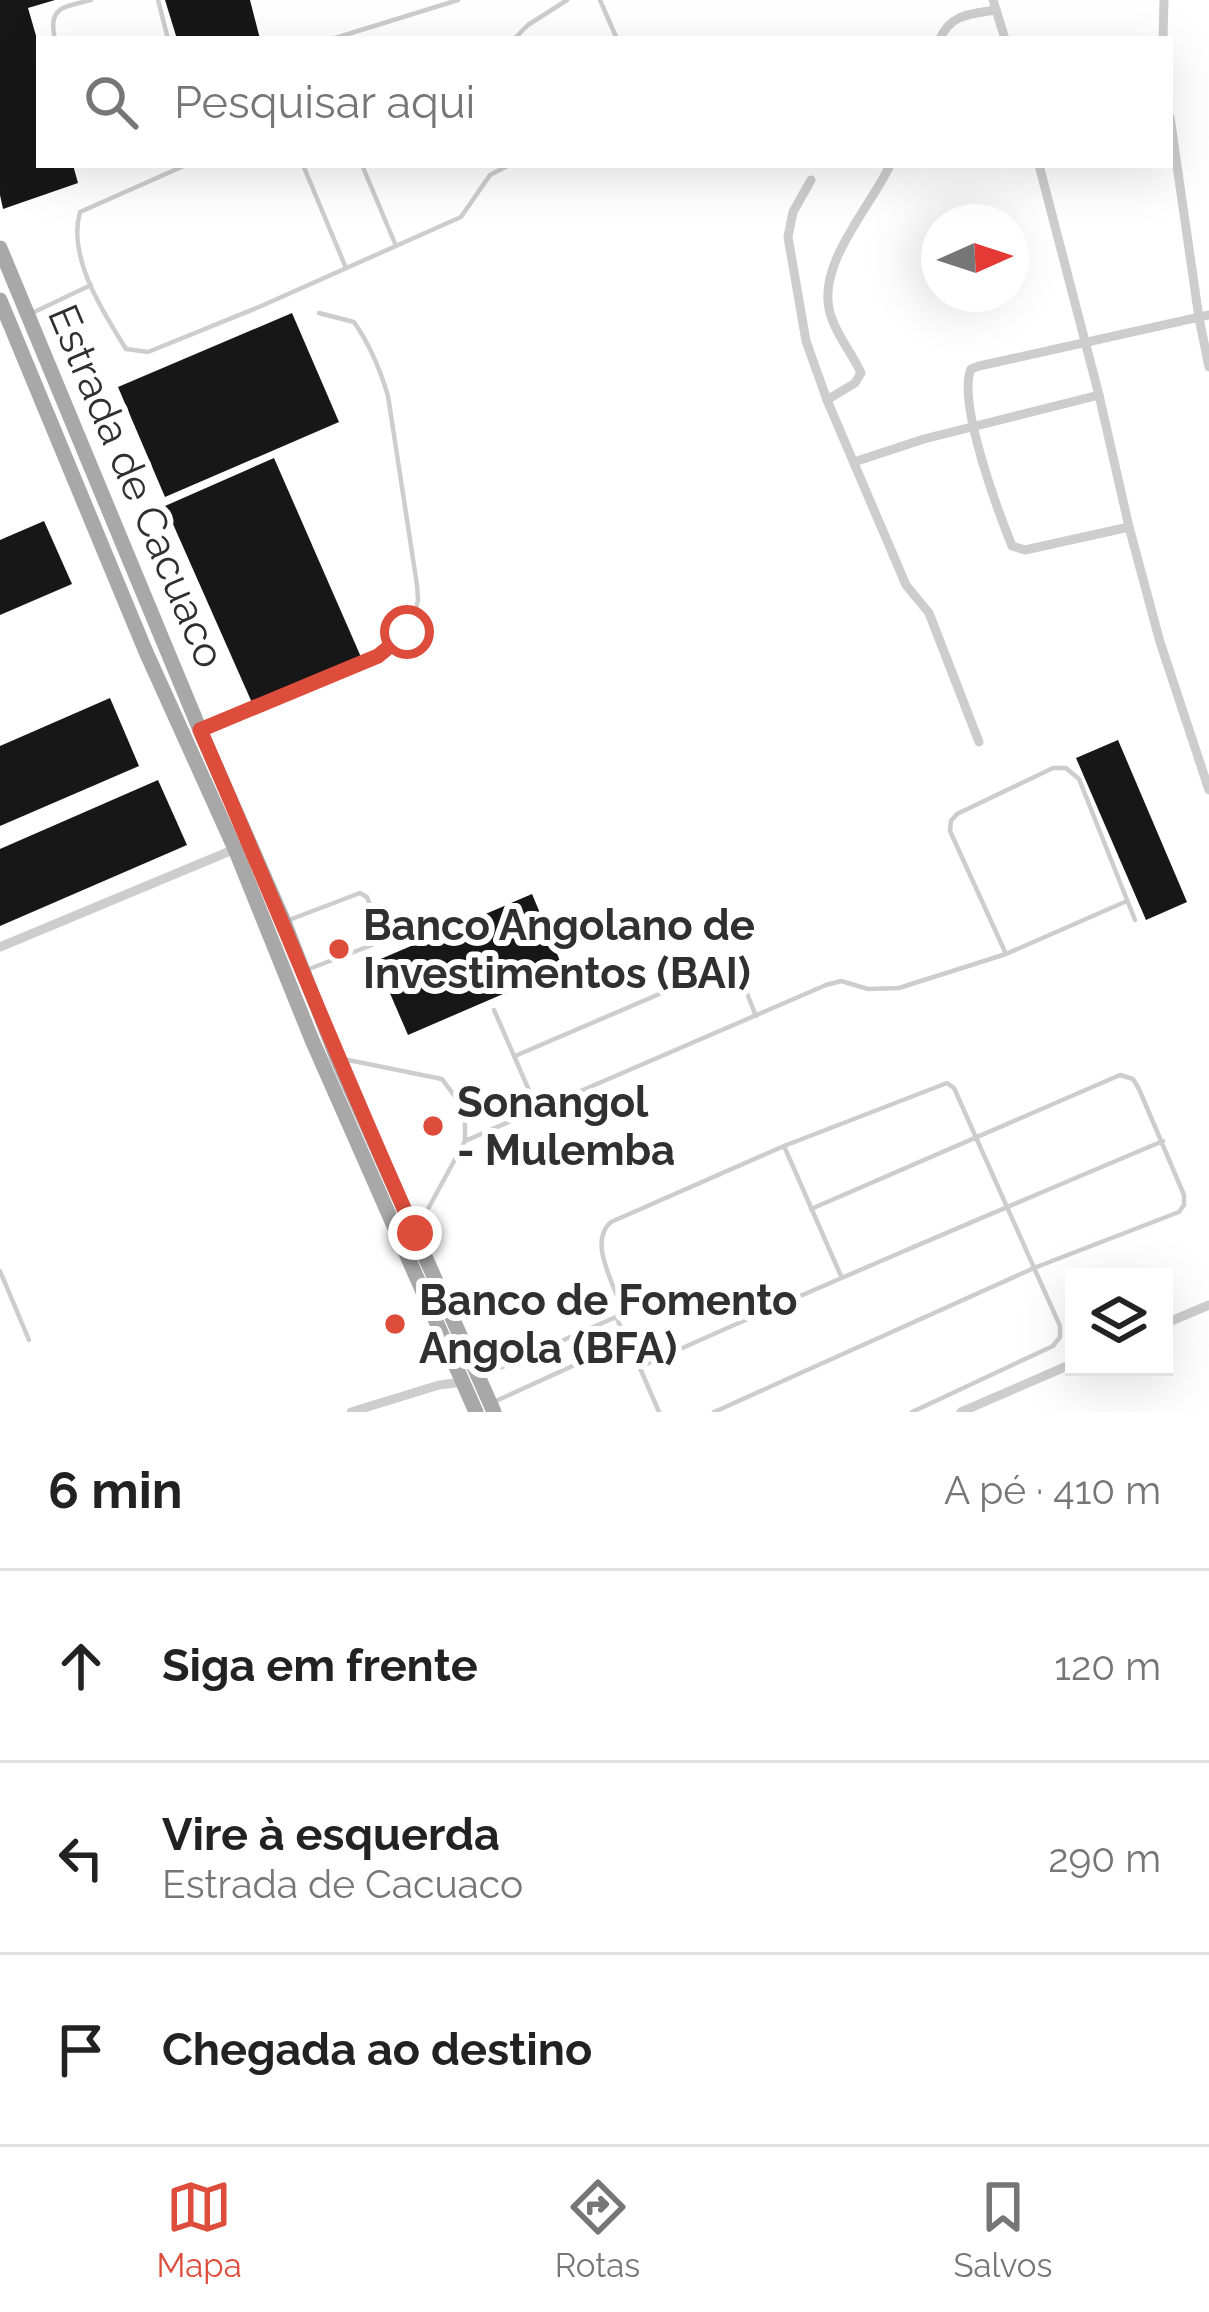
<!DOCTYPE html>
<html lang="pt">
<meta charset="utf-8">
<style>
body{margin:0;font-family:Raleway,sans-serif;background:#f6f6f6;color:#222}
.controls{position:absolute;right:36px;bottom:36px;display:grid;overflow:hidden;border-radius:0px;box-shadow:0 12px 48px #0002}
.controls button{width:108px;height:108px;display:grid;place-items:center;padding:0;border:0;border-bottom:3px solid #e0e0e0;background:#fff;color:#222;font:60px sans-serif}
.compass{position:absolute;left:921px;top:204px;width:108px;height:108px;border-radius:50%;background:#fff;box-shadow:0 12px 48px #0002;rotate:87deg}
.stop{position:absolute;width:36px;height:36px;margin:-27px;border:9px solid #de4d3b;border-radius:50%;background:#fff}
.stop.end{background:#de4d3b;border-color:#fff;box-shadow:0 3px 12px #0008}
.list{margin:0;padding:0;list-style:none}
h2{display:flex;justify-content:space-between;align-items:center;height:156px;margin:0;padding:0 48px;font-size:51px}
h2 small{font-size:39px;font-weight:400;color:#767676}
.list li{display:grid;grid-template-columns:78px 1fr auto;gap:36px;align-items:center;box-sizing:border-box;height:192px;padding:0 48px;border-top:3px solid #e0e0e0}
.list b{display:block;font-size:45px;white-space:nowrap}
.list p{margin:0;font-size:39px;white-space:nowrap;color:#767676}
.list em{font-size:39px;font-style:normal;color:#767676}
.icon{flex:none;width:66px;height:66px;fill:none;stroke:currentColor;stroke-width:2;stroke-linecap:round;stroke-linejoin:round}
.map{position:relative;flex:none;width:1209px;height:1412px;overflow:hidden}
.search{position:absolute;background:#fff;box-shadow:0 12px 48px #0002;left:36px;right:36px;top:36px;height:132px;display:flex;align-items:center;gap:30px;box-sizing:border-box;padding:0 42px;border-radius:0px;color:#767676;font-size:45px}
.sheet{height:732px;background:#fff}
nav{display:flex;justify-content:space-around;align-items:center;box-sizing:border-box;height:168px;border-top:3px solid #e0e0e0;background:#fff;font-size:33px;color:#767676}
nav a{display:grid;justify-items:center;gap:6px}
nav .on{color:#de4d3b}
.map>svg:first-child{display:block}
.building{fill:#171717}
.lines{fill:none;stroke-linecap:round;stroke-linejoin:round}
.lane{stroke:#cdcdcd;stroke-width:4.5}
.street{stroke:#cdcdcd;stroke-width:9}
.primary{stroke:#a8a8a8;stroke-width:15}
.route{stroke:#de4d3b;stroke-width:15}
.poi-dot{fill:#de4d3b;stroke:#fff;stroke-width:4.5}
.labels{text-anchor:middle;stroke-width:12;stroke-linejoin:round;paint-order:stroke}
.street-label{font-size:42px;fill:#303030;stroke:#fff}
.poi-label{font-size:42px;font-weight:bold;fill:#303030;stroke:#fff;text-anchor:start}
</style>
<div class="map">
<svg width="1209" height="1412" viewBox="0 0 1209 1412">
<rect width="100%" height="100%" fill="#fff"/>
<g class="building">
<path d="M 0,0 L 55,0 L 28,8 L 39,46 L 39,165 L 73,165 L 78,183 L 3,209 L 0,195 Z"/>
<path d="M 165,0 L 250,0 L 260,39 L 177,39 Z"/>
<path d="M 292,313 L 339,422 L 165,497 L 118,387 Z"/>
<path d="M 274,458 L 361,657 L 253,705 L 165,506 Z"/>
<path d="M 44,521 L 72,584 L 0,615 L 0,540 Z"/>
<path d="M 110,698 L 139,766 L 0,826 L 0,746 Z"/>
<path d="M 1118,740 L 1187,902 L 1146,920 L 1076,758 Z"/>
<path d="M 158,780 L 187,845 L 0,926 L 0,849 Z"/>
<path d="M 532,894 L 563,968 L 408,1035 L 376,961 Z"/>
</g>
<g class="lines">
<g class="lane">
<path d="M 158,0 L 168,39"/>
<path d="M 600,0 L 617,39"/>
<path d="M 55,39 C 47,6 65,7 91,0"/>
<path d="M 332,39 L 458,0"/>
<path d="M 514,39 L 528,25 L 567,0"/>
<path d="M 186,165 L 80,212 C 67,257 103,312 126,349 L 148,352 L 259,307 L 461,217 L 490,175 L 509,165"/>
<path d="M 303,165 L 346,268"/>
<path d="M 362,165 L 396,246"/>
<path d="M 32,313 L 91,285"/>
<path d="M 201,729 L 388,650 L 407,632 L 413,622 L 418,600 L 417,585 L 388,396 C 380,369 370,345 354,322 L 319,313"/>
<path d="M 289,920 L 360,893 L 367,897 L 379,927 L 372,945 L 309,969"/>
<path d="M 1006,954 L 950,831 L 951,821 L 957,814 L 1053,768 L 1066,768 L 1079,779 L 1135,920"/>
<path d="M 494,1010 L 538,1111"/>
<path d="M 515,1056 L 727,965 L 736,966 L 756,1016"/>
<path d="M 343,1059 L 442,1079 L 459,1102 L 465,1122 L 465,1141 L 417,1229"/>
<path d="M 465,1141 L 826,985 L 841,981 L 868,989 L 899,988 L 1006,954 L 1127,901"/>
<path d="M 784,1146 L 841,1276"/>
<path d="M 0,1271 L 29,1340"/>
<path d="M 640,1368 L 659,1412"/>
<path d="M 484,1375 L 616,1317"/>
<path d="M 496,1401 L 627,1341"/>
<path d="M 714,1412 L 1034,1268 L 1179,1212 L 1184,1205 L 1184,1195 L 1139,1089 L 1133,1079 L 1120,1075 L 811,1209"/>
<path d="M 912,1412 L 1053,1346 L 1060,1337 L 1060,1326 L 954,1088 L 947,1083 L 784,1146 L 611,1222 C 588,1241 613,1282 621,1306 L 616,1317 L 640,1367 C 813,1289 988,1215 1163,1141"/>
</g>
<g class="street">
<path d="M 993,0 L 1005,39"/>
<path d="M 940,39 C 950,14 971,14 996,10"/>
<path d="M 1163,39 L 1164,0"/>
<path d="M 1170,117 L 1199,318 L 1209,367"/>
<path d="M 1039,165 L 1099,395 L 1129,527 L 1160,642 L 1209,790"/>
<path d="M 811,180 L 793,212 L 788,237 L 806,341 L 827,400 L 906,585 L 929,613 L 979,742"/>
<path d="M 827,400 L 855,383 L 861,373 C 852,353 836,335 830,313 C 816,264 871,207 890,165"/>
<path d="M 854,462 L 924,439 L 1099,395"/>
<path d="M 1129,527 L 1025,550 L 1012,546 C 998,511 957,402 971,369 L 979,366 L 1209,315"/>
<path d="M 0,947 L 235,849"/>
<path d="M 1164,1324 L 1209,1305"/>
<path d="M 351,1412 L 439,1385 L 463,1382"/>
<path d="M 961,1412 L 1074,1363"/>
</g>
<g class="primary">
<path d="M 0,248 L 200,730 L 284,922 L 337,1058 L 494,1412"/>
<path d="M 0,300 L 146,652 L 235,849 L 312,1040 L 476,1412"/>
</g>
</g>
<g class="lines">
<path class="route" d="M 407,632 L 378,656 L 200,730 C 273,897 340,1066 415,1233"/>
</g>
<g class="poi-dot">
<circle cx="339" cy="949" r="12"/>
<circle cx="433" cy="1126" r="12"/>
<circle cx="395" cy="1324" r="12"/>
</g>
<g class="labels">
<g class="street-label">
<text transform="translate(137 486) rotate(67)" y="15">Estrada de Cacuaco</text>
</g>
<g class="poi-label">
<text x="363" y="940">Banco Angolano de<tspan x="363" dy="48">Investimentos (BAI)</tspan></text>
<text x="457" y="1117">Sonangol<tspan x="457" dy="48">- Mulemba</tspan></text>
<text x="419" y="1315">Banco de Fomento<tspan x="419" dy="48">Angola (BFA)</tspan></text>
</g>
</g>
</svg>
<div class="controls">
<button><svg class="icon" aria-label="layers" viewBox="0 0 24 24"><path d="M12 4l9 5-9 5-9-5zM3 14l9 5 9-5"/></svg></button>
</div>
<svg class="compass" viewBox="-18 -18 36 36"><path d="M0-13l5 13h-10z" fill="#e53935"/><path d="M0 13l5-13h-10z" fill="#767676"/></svg>
<div class="stop" style="left:407px;top:632px"></div>
<div class="stop end" style="left:415px;top:1233px"></div>
<div class="search"><svg class="icon" aria-label="search" viewBox="0 0 24 24"><circle cx="10" cy="10" r="6"/><path d="M15 15l6 6"/></svg>Pesquisar aqui</div>
</div>
<section class="sheet">
<h2>6 min<small>A pé · 410 m</small></h2>
<ul class="list">
<li><svg class="icon" aria-label="ahead" viewBox="0 0 24 24"><path d="M12 20V5M6 11l6-6 6 6"/></svg><div><b>Siga em frente</b></div><em>120 m</em></li>
<li><svg class="icon" aria-label="left" viewBox="0 0 24 24"><path d="M17 20v-9H6M10 6l-5 5 5 5"/></svg><div><b>Vire à esquerda</b><p>Estrada de Cacuaco</p></div><em>290 m</em></li>
<li><svg class="icon" aria-label="arrive" viewBox="0 0 24 24"><path d="M6 21V4h12l-3 4 3 4H6"/></svg><div><b>Chegada ao destino</b></div></li>
</ul>
</section>
<nav>
<a class="on"><svg class="icon" aria-label="map" viewBox="0 0 24 24"><path d="M3 6l6-2 6 2 6-2v14l-6 2-6-2-6 2zM9 4v14M15 6v14"/></svg>Mapa</a>
<a><svg class="icon" aria-label="directions" viewBox="0 0 24 24"><path d="M12 3l9 9-9 9-9-9zM9 14v-3h6M13 9l2 2-2 2"/></svg>Rotas</a>
<a><svg class="icon" aria-label="saved" viewBox="0 0 24 24"><path d="M7 4h10v16l-5-4-5 4z"/></svg>Salvos</a>
</nav>
